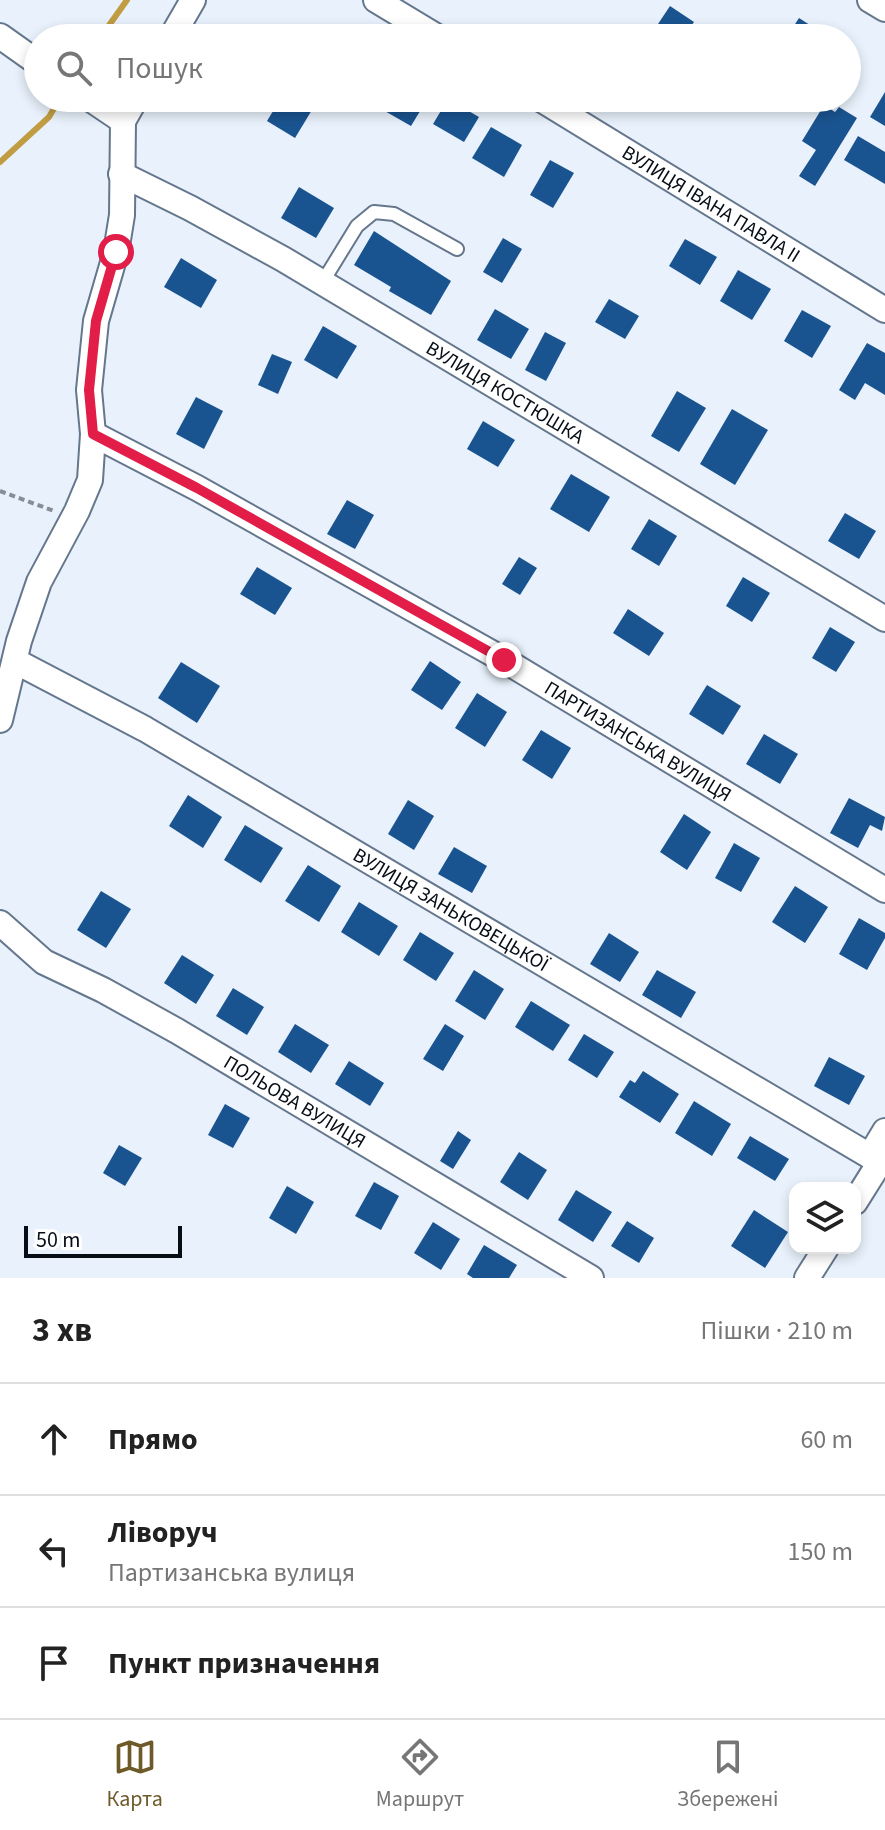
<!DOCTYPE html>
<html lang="uk">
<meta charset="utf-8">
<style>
body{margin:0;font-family:"Source Sans 3",sans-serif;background:#f2f2f2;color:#222}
.controls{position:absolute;right:24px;bottom:24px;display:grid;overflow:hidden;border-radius:16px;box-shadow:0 4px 12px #0003}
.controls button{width:72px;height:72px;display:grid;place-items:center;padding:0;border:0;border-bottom:2px solid #e0e0e0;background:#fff;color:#222;font:40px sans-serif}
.scale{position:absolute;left:24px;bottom:20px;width:158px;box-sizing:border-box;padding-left:8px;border:4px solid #060d15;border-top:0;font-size:22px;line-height:28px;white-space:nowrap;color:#060d15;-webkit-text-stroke:6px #fefefe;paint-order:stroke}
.stop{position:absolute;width:24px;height:24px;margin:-18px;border:6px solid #e11d48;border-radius:50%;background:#fff}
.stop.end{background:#e11d48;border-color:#fff;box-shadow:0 2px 8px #0008}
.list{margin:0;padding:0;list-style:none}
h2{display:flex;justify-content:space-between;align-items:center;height:104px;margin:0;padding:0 32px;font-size:34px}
h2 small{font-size:26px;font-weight:400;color:#767676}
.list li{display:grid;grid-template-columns:52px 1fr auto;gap:24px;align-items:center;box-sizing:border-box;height:112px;padding:0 32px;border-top:2px solid #e0e0e0}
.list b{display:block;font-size:30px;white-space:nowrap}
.list p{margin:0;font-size:26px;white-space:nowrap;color:#767676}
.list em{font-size:26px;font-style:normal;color:#767676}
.icon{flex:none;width:44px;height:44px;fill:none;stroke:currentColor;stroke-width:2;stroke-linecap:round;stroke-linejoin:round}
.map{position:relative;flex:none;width:885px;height:1278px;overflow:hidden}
.search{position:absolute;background:#fff;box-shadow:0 4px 12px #0003;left:24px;right:24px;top:24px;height:88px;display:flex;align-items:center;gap:20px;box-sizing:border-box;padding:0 28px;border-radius:44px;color:#767676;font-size:30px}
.sheet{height:440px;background:#fff}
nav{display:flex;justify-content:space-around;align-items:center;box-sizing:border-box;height:112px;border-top:2px solid #e0e0e0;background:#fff;font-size:22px;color:#767676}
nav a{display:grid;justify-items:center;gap:4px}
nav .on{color:#6e5a29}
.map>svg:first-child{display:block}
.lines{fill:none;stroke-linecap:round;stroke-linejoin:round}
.stream{stroke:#c09d43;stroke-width:6}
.building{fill:#1a5490}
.lane-casing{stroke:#64778d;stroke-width:16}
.street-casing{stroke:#64778d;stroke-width:28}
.path{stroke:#858d96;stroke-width:4;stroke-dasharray:6 4;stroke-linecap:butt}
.lane{stroke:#fff;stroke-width:12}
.street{stroke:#fff;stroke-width:24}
.route{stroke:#e11d48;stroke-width:10}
.labels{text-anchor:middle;stroke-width:8;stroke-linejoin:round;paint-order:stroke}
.street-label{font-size:20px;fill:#060d15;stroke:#fefefe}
</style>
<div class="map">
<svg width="885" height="1278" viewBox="0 0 885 1278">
<rect width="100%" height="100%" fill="#e9f2fc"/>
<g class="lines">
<g class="stream">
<path d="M 100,38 L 127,0"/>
<path d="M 0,162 L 49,117 L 60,98"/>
</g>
</g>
<g class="building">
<path d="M 670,6 L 694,22 L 683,38 L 674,38 L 656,27 Z"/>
<path d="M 799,18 L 830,38 L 786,38 Z"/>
<path d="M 885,92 L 885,126 L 870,117 Z"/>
<path d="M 281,98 L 318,100 L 295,138 L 267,121 Z"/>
<path d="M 390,98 L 428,98 L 411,126 L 383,110 Z"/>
<path d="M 448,99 L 479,117 L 464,142 L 433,124 Z"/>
<path d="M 824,105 L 835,112 L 839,107 L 857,118 L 815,186 L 799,176 L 816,150 L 802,141 Z"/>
<path d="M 491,127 L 522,145 L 504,177 L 472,158 Z"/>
<path d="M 858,136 L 885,152 L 885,184 L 844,160 Z"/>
<path d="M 550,160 L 574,173 L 553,208 L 530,195 Z"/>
<path d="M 299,187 L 334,208 L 316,238 L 281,218 Z"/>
<path d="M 374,231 L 451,281 L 431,315 L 389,291 L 391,287 L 354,265 Z"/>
<path d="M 503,238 L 522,249 L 502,283 L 483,272 Z"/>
<path d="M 685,239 L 717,257 L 700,285 L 669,266 Z"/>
<path d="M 181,258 L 217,280 L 201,308 L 164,287 Z"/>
<path d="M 738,270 L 771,289 L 752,320 L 720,301 Z"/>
<path d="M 609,299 L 639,316 L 625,339 L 595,322 Z"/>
<path d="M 495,309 L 529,329 L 511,359 L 477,340 Z"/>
<path d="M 802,310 L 831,326 L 812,358 L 784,341 Z"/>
<path d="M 323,326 L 357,346 L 337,379 L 304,360 Z"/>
<path d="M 545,332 L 566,343 L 546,381 L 525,370 Z"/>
<path d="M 867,343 L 885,353 L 885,395 L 865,383 L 855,400 L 839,390 Z"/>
<path d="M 272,354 L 292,362 L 278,394 L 258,385 Z"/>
<path d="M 677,391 L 706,408 L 679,452 L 651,436 Z"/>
<path d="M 196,397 L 223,411 L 204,449 L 176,434 Z"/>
<path d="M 732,409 L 768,430 L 735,485 L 700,464 Z"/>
<path d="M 483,421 L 515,440 L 498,467 L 467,449 Z"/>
<path d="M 571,474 L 610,497 L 589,532 L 550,509 Z"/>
<path d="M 347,500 L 374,515 L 355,549 L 327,534 Z"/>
<path d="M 845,513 L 876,531 L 859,559 L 828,541 Z"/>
<path d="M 649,519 L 677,536 L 659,566 L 631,549 Z"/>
<path d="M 519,557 L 537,568 L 520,595 L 502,584 Z"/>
<path d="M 257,567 L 292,588 L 275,615 L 240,594 Z"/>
<path d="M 743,577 L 770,593 L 752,622 L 726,606 Z"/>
<path d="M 628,609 L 664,633 L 649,656 L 613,633 Z"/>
<path d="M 830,627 L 855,642 L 836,672 L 812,658 Z"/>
<path d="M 430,661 L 461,682 L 442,710 L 411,690 Z"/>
<path d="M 181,662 L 220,686 L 197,723 L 158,698 Z"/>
<path d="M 707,685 L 741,706 L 723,735 L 689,714 Z"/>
<path d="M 477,693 L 507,712 L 485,747 L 455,728 Z"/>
<path d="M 541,730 L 571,748 L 552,779 L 522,760 Z"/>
<path d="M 764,734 L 798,754 L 780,784 L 746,764 Z"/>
<path d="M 188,795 L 222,817 L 203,848 L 169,826 Z"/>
<path d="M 849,798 L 885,817 L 882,831 L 870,825 L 858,848 L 830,833 Z"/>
<path d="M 408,800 L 434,816 L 414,850 L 388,834 Z"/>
<path d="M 684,814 L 711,832 L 687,870 L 660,852 Z"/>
<path d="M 245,825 L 283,848 L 261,883 L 224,860 Z"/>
<path d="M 734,843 L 760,858 L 741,892 L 715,878 Z"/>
<path d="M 454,847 L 487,866 L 472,893 L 438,874 Z"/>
<path d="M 308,865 L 341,886 L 319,922 L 285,901 Z"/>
<path d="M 795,886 L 828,907 L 805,943 L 772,922 Z"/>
<path d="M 101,891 L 131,909 L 106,948 L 77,930 Z"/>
<path d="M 359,902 L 398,926 L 379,956 L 341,932 Z"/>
<path d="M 859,918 L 885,933 L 885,938 L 867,970 L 839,954 Z"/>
<path d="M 420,932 L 454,953 L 436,981 L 403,960 Z"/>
<path d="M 609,933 L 639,952 L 620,982 L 590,964 Z"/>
<path d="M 182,955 L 214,975 L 196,1004 L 164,983 Z"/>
<path d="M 474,970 L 504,989 L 485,1020 L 455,1001 Z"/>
<path d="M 657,970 L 696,992 L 681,1018 L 642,995 Z"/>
<path d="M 233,988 L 264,1007 L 247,1035 L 216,1016 Z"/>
<path d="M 531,1001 L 570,1025 L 553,1051 L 515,1027 Z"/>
<path d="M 295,1024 L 329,1045 L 311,1073 L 278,1052 Z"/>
<path d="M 445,1024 L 464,1036 L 443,1071 L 423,1059 Z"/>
<path d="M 584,1034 L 614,1052 L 597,1078 L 568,1060 Z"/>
<path d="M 829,1057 L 865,1076 L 849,1105 L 814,1086 Z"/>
<path d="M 349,1061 L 384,1083 L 370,1106 L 335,1084 Z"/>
<path d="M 643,1071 L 679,1094 L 660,1123 L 619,1097 L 630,1080 L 635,1083 Z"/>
<path d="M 694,1101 L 731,1124 L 712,1156 L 675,1133 Z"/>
<path d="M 225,1104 L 250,1118 L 233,1148 L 208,1135 Z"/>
<path d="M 458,1131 L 471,1140 L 453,1169 L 440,1161 Z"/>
<path d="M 750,1136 L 789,1159 L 775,1181 L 737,1158 Z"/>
<path d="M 119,1145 L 142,1158 L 125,1186 L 103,1173 Z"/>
<path d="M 519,1152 L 547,1170 L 528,1200 L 500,1182 Z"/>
<path d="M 374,1182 L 399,1196 L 381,1230 L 355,1216 Z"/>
<path d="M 287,1186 L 314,1202 L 296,1234 L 269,1218 Z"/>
<path d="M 576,1190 L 612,1212 L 593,1242 L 558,1220 Z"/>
<path d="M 754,1210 L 788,1232 L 765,1268 L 731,1246 Z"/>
<path d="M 627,1221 L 654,1238 L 639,1263 L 611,1246 Z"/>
<path d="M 433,1222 L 460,1239 L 441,1270 L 414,1253 Z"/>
<path d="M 484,1245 L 517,1265 L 509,1278 L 473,1278 L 467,1274 Z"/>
</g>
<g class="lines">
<defs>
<path id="lane" d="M 322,283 L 357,226 L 374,212 L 394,214 L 457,249"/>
<g id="street">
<path d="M 376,0 L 439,38"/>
<path d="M 870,0 L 885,9"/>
<path d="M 0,36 L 38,63"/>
<path d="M 171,38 L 193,0"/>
<path d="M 89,98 L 123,121"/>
<path id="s1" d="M 539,98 L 885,310"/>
<path id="s2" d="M 121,174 L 190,208 L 283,259 L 885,619"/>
<path id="s3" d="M 93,434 L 197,488 L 504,660 L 885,890"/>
<path id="s4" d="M 15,661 L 145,729 L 885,1165"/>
<path d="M 0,720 L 19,641 L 39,582 L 77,511 L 90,480 L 93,434 L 89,390 L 96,321 L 116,252 L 122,215 L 123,121 L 136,98"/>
<path id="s5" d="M 0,923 L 44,962 L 103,990 L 177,1031 L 591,1278"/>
<path d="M 870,1156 L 885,1131"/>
<path d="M 855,1202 L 880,1162"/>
<path d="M 807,1278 L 826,1248"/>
</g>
</defs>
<use href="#lane" class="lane-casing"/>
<use href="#street" class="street-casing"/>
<path class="path" d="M 0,491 L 54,511"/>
<use href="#lane" class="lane"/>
<use href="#street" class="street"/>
</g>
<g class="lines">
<path class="route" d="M 116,252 L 96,321 L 89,390 L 93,434 L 197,488 L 504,660"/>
</g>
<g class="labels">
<g class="street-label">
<text dy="7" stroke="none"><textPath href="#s1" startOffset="202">ВУЛИЦЯ ІВАНА ПАВЛА II</textPath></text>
<text dy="7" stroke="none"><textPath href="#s2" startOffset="442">ВУЛИЦЯ КОСТЮШКА</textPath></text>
<text dy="7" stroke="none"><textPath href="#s3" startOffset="626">ПАРТИЗАНСЬКА ВУЛИЦЯ</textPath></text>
<text dy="7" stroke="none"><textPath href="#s4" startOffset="502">ВУЛИЦЯ ЗАНЬКОВЕЦЬКОЇ</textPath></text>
<text dy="7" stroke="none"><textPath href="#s5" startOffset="346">ПОЛЬОВА ВУЛИЦЯ</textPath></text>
</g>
</g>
</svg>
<div class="controls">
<button><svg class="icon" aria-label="layers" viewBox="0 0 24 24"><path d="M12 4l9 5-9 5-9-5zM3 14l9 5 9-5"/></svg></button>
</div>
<div class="scale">50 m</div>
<div class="stop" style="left:116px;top:252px"></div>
<div class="stop end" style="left:504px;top:660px"></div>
<div class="search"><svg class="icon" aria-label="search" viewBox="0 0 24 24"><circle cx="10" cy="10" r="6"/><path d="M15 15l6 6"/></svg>Пошук</div>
</div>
<section class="sheet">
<h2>3 хв<small>Пішки · 210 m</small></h2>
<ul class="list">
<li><svg class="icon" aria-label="ahead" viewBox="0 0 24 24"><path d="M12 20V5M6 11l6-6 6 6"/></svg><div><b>Прямо</b></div><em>60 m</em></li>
<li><svg class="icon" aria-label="left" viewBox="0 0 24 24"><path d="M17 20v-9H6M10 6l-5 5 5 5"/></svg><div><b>Ліворуч</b><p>Партизанська вулиця</p></div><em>150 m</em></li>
<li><svg class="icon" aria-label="arrive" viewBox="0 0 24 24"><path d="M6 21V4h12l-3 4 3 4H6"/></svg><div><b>Пункт призначення</b></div></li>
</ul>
</section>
<nav>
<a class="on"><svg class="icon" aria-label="map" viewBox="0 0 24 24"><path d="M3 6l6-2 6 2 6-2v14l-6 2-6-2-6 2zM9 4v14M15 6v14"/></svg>Карта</a>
<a><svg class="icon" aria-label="directions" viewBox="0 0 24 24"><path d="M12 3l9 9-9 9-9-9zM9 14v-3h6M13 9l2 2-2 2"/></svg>Маршрут</a>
<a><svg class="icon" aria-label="saved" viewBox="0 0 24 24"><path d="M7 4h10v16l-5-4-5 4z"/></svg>Збережені</a>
</nav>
